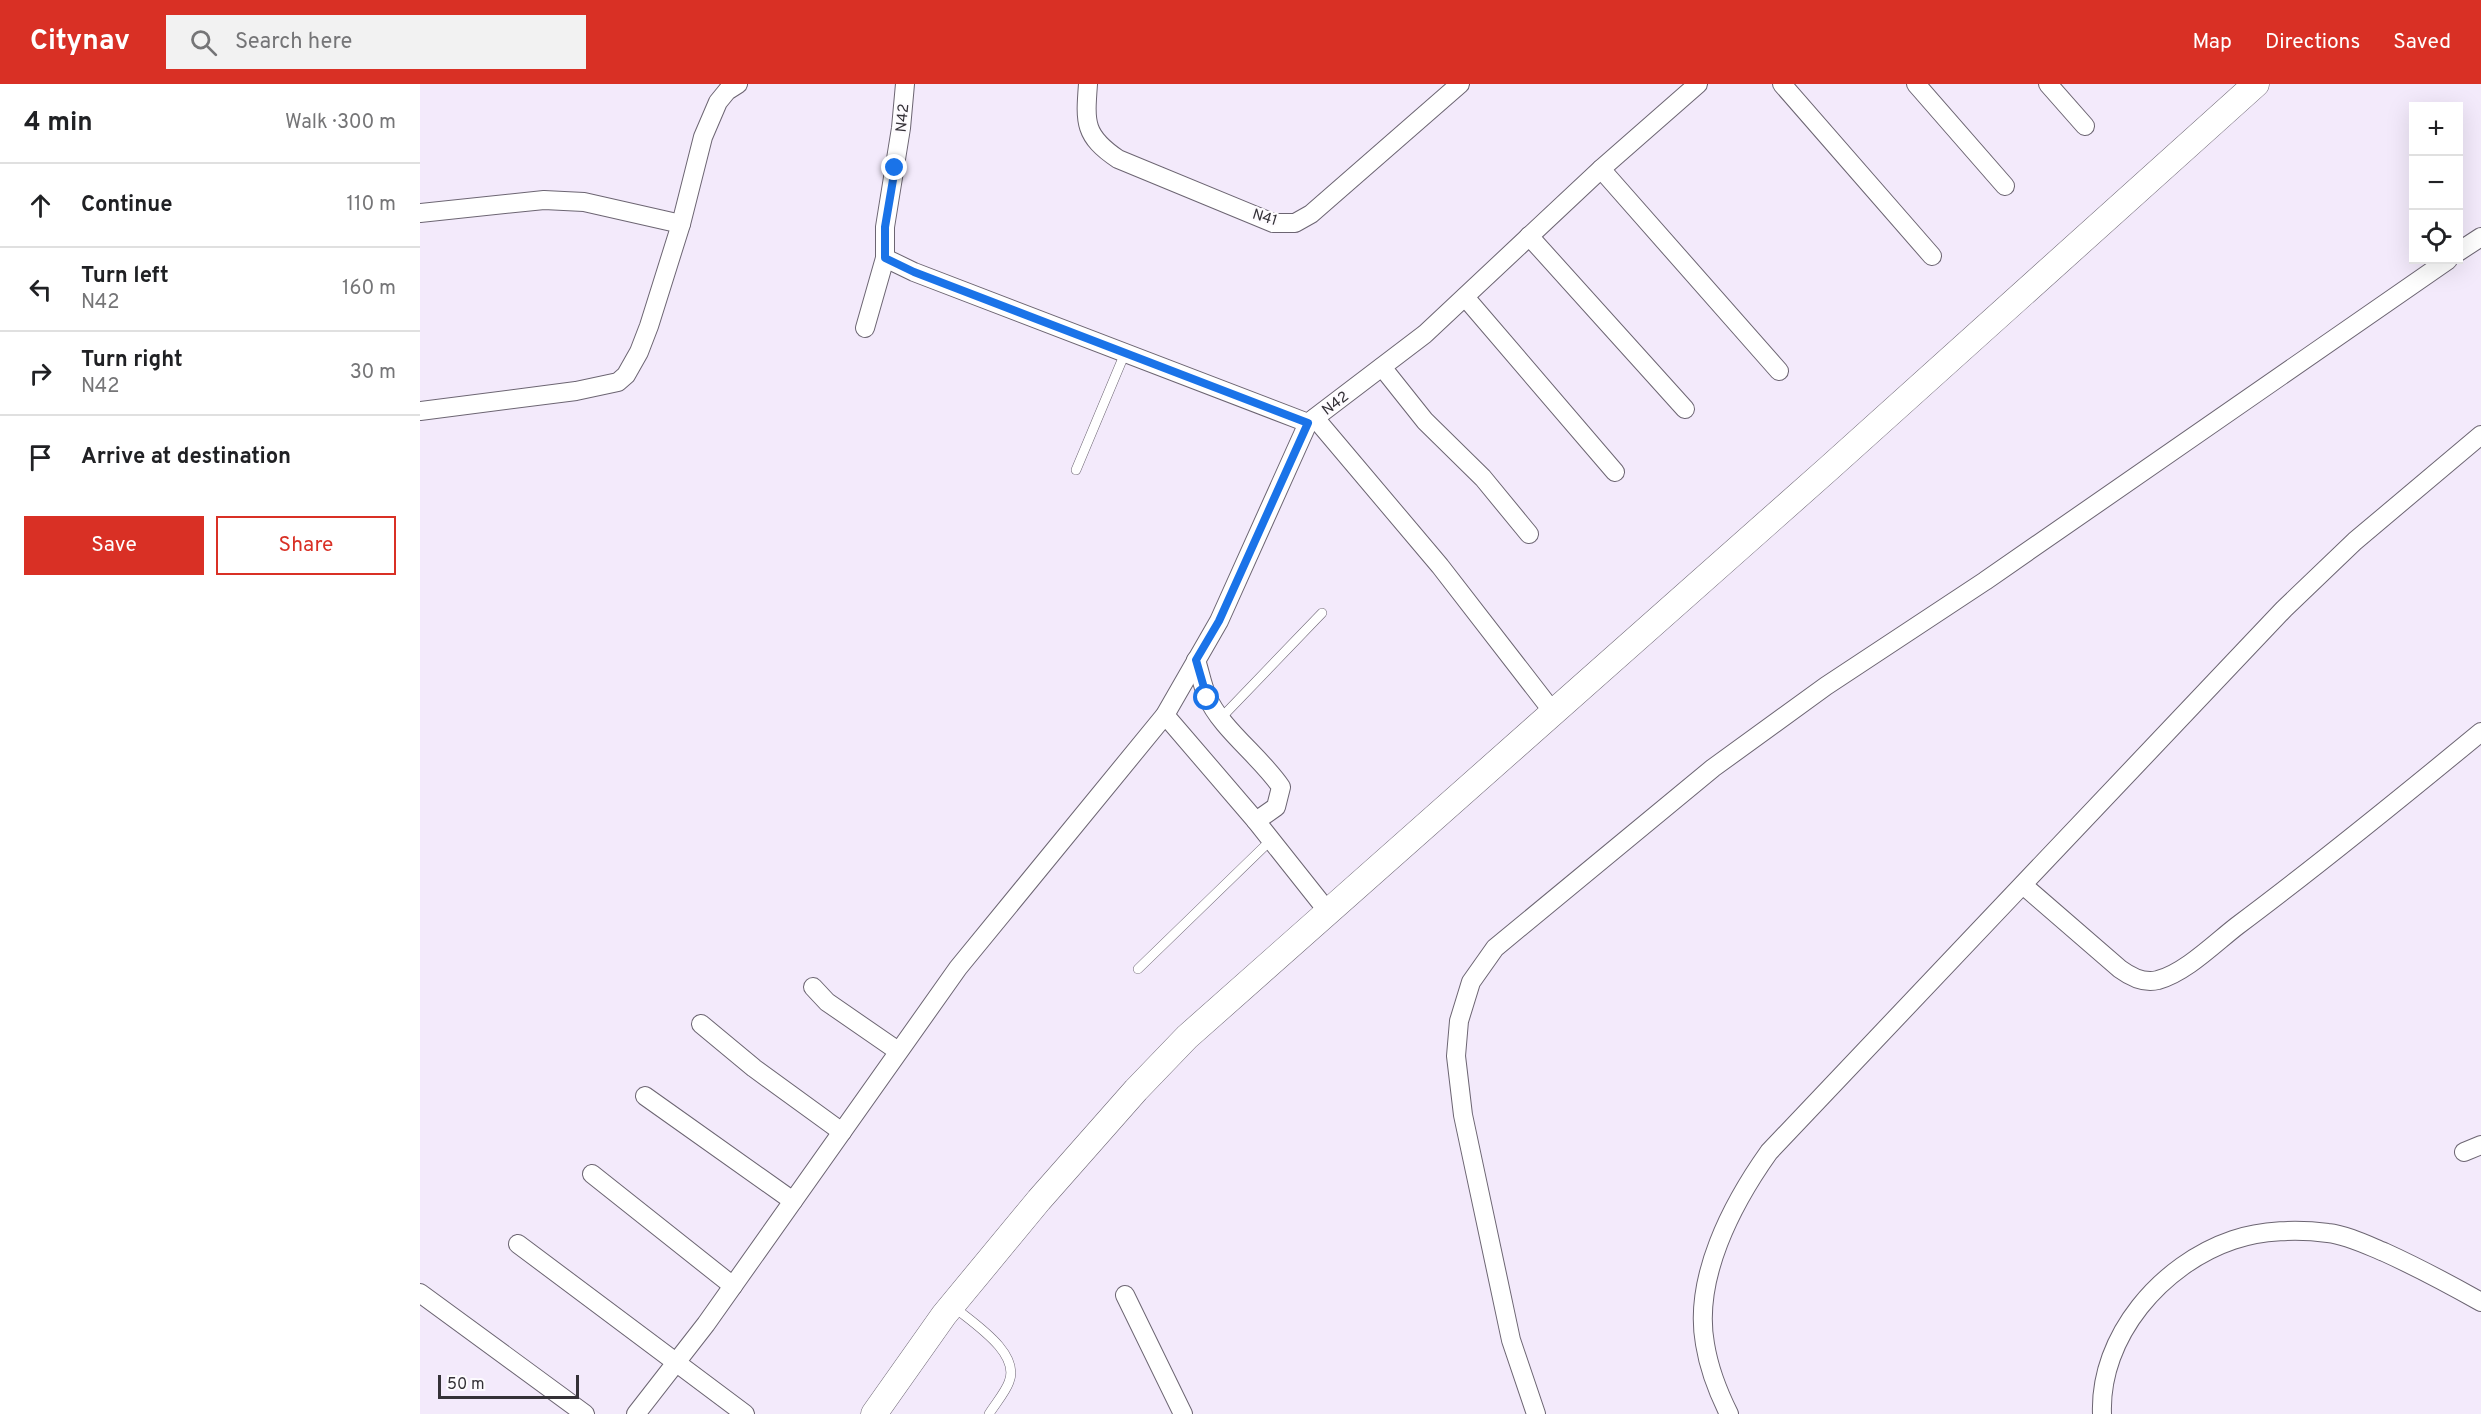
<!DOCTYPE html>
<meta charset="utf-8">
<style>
body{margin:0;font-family:Overpass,sans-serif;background:#f2f2f2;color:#202124}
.controls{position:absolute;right:18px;top:18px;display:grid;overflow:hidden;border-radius:0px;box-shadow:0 6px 24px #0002}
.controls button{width:54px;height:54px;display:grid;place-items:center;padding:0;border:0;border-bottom:2px solid #e0e0e0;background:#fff;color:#202124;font:30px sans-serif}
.scale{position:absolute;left:18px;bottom:15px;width:141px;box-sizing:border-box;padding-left:6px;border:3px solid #343137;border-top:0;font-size:16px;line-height:21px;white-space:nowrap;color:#343137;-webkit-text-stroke:4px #fdfbfe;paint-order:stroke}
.stop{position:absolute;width:18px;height:18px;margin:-14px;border:4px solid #1a73e8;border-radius:50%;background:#fff}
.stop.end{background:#1a73e8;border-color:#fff;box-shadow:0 2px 6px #0008}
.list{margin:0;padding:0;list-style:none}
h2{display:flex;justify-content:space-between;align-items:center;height:78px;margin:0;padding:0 24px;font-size:26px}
h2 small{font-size:20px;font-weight:400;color:#757577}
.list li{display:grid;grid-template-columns:39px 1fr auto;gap:18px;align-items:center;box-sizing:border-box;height:84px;padding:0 24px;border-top:2px solid #e0e0e0}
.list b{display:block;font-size:22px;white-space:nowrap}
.list p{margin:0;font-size:20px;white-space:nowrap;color:#757577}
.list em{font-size:20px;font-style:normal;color:#757577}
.actions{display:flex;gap:12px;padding:18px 24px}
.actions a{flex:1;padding:14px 0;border:2px solid #d93025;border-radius:0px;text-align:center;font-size:21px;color:#d93025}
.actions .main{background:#d93025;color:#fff}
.icon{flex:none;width:33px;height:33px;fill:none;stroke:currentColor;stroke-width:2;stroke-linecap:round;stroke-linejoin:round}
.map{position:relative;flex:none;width:2061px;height:1330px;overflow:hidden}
header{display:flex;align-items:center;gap:36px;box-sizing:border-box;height:84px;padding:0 30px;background:#d93025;color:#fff}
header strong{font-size:28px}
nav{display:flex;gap:33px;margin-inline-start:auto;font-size:21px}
.search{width:420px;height:54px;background:#f2f2f2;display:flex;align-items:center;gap:15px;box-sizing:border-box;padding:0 21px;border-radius:0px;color:#757577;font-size:22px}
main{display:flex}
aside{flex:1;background:#fff}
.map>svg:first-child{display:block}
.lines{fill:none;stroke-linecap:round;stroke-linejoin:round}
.lane-casing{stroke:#6c6572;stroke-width:10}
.street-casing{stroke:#6c6572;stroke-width:20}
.secondary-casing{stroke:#6c6572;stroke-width:27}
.lane{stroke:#fff;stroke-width:9}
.street{stroke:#fff;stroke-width:18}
.secondary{stroke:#fff;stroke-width:26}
.route{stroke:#1a73e8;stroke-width:8}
.labels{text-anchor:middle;stroke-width:4.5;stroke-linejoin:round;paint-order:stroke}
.street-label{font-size:15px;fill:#343137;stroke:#fdfbfe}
</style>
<header>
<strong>Citynav</strong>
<div class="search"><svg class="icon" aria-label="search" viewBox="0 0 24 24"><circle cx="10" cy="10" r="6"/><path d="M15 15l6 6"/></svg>Search here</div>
<nav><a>Map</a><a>Directions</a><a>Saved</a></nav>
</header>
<main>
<aside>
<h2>4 min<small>Walk · 300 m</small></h2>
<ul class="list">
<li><svg class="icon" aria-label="ahead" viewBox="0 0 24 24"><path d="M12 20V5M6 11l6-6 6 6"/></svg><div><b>Continue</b></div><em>110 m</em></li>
<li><svg class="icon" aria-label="left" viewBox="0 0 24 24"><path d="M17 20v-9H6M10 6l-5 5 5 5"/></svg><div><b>Turn left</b><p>N42</p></div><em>160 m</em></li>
<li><svg class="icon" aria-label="right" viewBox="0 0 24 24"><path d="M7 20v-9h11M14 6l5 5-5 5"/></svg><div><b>Turn right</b><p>N42</p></div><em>30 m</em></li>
<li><svg class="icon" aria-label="arrive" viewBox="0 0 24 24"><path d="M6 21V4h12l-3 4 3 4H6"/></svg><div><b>Arrive at destination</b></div></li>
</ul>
<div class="actions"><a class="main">Save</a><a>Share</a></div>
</aside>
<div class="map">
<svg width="2061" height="1330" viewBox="0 0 2061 1330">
<rect width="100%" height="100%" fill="#f3eafb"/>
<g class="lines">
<defs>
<g id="lane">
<path d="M 656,386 L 705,269"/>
<path d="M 801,634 L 902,529"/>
<path d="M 718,885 L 851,756"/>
<path d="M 534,1223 C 553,1239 601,1269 589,1298 C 585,1309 575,1320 569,1330"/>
</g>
<g id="street">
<path d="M 485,0 L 481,44 L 465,143 L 465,174 L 494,188 L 888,339 L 1005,250 L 1181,85 L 1278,0"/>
<path d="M 668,0 C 665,39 664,52 698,75 L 853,139 L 875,139 L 891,130 L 1040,0"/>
<path d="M 1362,0 L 1512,172"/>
<path d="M 1496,0 L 1585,102"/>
<path d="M 1628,0 L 1665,42"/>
<path d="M 1181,85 L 1359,287"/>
<path d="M 0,129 L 124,116 L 164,118 L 261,140"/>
<path d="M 1109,152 L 1265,325"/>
<path d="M 2038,168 L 2061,153"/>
<path d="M 1045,213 L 1195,388"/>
<path d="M 445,244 L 465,174"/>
<path d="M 962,283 L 1005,337 L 1063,394 L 1109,450"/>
<path d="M 0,327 L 156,307 L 198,298 L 206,291 L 219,268 L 229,242 L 261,140 L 283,53 L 298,18 L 307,7 L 318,0"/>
<path d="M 895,334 L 1020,482 L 1133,628"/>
<path d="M 776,576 C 780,588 782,601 787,612 C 800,644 841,673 861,703 L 856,723 L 836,737"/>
<path d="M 745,631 L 836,737 L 909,829"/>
<path d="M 1603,801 L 1700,885 C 1711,893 1724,900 1738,896 C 1765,889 1795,859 1817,842 C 1900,780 1981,714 2061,648"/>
<path d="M 393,903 L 407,918 L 478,967"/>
<path d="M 281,940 L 334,984 L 422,1048"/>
<path d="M 225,1012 L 373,1117"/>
<path d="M 2044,1068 L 2061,1061"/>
<path d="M 172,1090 L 313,1202"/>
<path d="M 98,1160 L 325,1330"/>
<path d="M 0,1209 L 165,1330"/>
<path d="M 705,1211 L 763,1330"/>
<path d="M 216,1330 L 286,1240 L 538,884 L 745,631 L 799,537 L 888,339"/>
<path d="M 1116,1330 L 1091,1256 L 1043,1031 L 1036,972 L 1039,937 L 1051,898 L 1075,864 L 1293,684 L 1406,602 L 1565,497 L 2028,176"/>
<path d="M 1309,1330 C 1298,1308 1289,1285 1285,1260 C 1273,1194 1312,1120 1349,1068 L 1864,525 L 1935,457 L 2061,351"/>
<path d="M 1682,1330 C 1679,1252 1742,1180 1813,1156 C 1842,1146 1878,1145 1908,1149 C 1927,1151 1947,1161 1964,1168 C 1997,1183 2029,1200 2061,1218"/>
</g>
<path id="secondary" d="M 454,1330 L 524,1231 L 619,1116 L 716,1006 L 767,953 L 1408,385 L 1836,0"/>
</defs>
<use href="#lane" class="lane-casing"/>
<use href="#street" class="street-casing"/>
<use href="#secondary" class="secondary-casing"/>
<use href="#lane" class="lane"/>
<use href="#street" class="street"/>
<use href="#secondary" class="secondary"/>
</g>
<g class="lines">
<path class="route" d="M 475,84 L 465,143 L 465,174 L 494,188 L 888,339 L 799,537 L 776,576 L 787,614"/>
</g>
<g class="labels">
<g class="street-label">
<text transform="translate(482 34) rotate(-84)" y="5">N42</text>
<text transform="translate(845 133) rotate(17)" y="5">N41</text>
<text transform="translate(915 319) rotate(-37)" y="5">N42</text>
</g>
</g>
</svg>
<div class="controls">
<button>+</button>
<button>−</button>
<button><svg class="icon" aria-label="locate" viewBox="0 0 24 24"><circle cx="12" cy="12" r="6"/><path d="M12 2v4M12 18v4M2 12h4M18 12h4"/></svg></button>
</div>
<div class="scale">50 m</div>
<div class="stop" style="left:787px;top:614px"></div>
<div class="stop end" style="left:475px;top:84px"></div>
</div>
</main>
